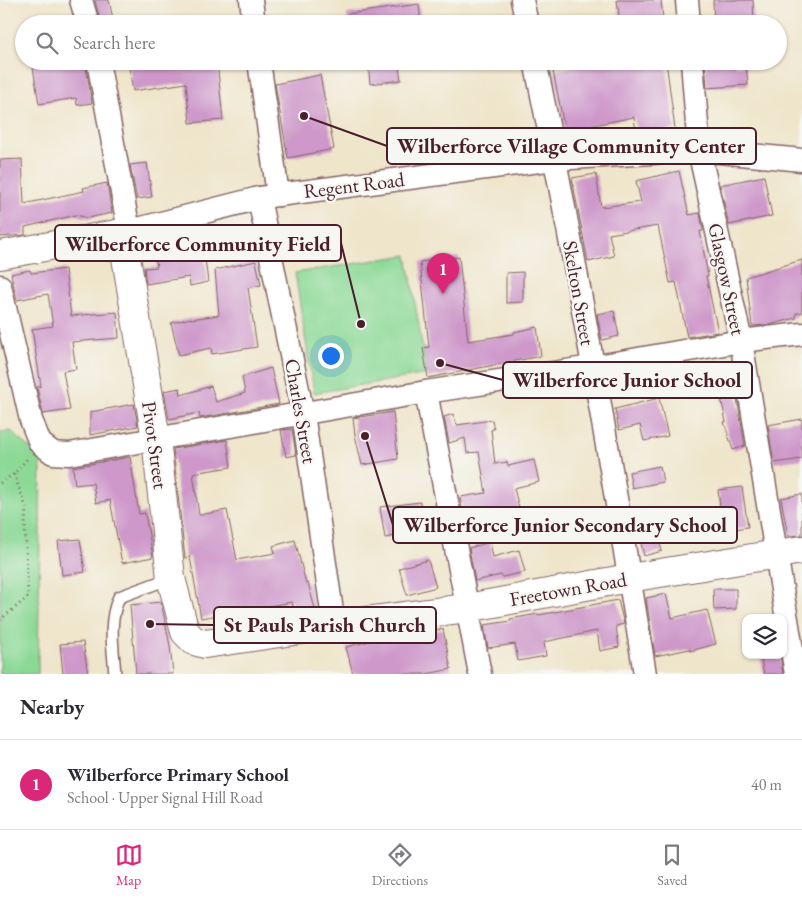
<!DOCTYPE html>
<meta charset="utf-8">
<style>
body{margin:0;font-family:"EB Garamond",serif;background:#f2f2f3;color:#2b2b33}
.controls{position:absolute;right:15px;bottom:15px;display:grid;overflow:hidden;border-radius:10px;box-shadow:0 1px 4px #0004}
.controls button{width:45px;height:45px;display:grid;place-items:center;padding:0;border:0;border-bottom:1px solid #e1e1e2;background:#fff;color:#2b2b33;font:25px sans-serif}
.you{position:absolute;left:330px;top:355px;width:18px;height:18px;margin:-12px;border:4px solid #fff;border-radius:50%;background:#1a73e8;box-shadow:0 0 0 8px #1a73e833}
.badge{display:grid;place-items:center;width:32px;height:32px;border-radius:50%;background:#db2777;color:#fff;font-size:16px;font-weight:700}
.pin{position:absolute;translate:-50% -41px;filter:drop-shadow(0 1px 2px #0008)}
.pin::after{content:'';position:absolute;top:26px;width:18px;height:15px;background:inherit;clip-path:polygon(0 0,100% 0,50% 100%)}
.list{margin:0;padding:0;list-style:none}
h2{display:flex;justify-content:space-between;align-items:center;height:65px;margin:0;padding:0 20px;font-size:21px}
h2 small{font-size:16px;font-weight:400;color:#7c7c81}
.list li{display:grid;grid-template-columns:32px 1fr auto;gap:15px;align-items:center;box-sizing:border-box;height:90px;padding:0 20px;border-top:1px solid #e1e1e2}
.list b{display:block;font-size:19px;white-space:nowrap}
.list p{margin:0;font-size:16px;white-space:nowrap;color:#7c7c81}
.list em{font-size:16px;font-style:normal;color:#7c7c81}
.icon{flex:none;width:28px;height:28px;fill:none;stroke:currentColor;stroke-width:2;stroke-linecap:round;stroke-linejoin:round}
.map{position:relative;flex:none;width:802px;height:674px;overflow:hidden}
.search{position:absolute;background:#fff;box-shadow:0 1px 4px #0004;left:15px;right:15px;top:15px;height:55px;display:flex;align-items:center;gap:12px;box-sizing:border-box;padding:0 18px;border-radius:28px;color:#7c7c81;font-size:19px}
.sheet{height:155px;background:#fff}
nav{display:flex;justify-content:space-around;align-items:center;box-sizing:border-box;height:70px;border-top:1px solid #e1e1e2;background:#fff;font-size:14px;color:#7c7c81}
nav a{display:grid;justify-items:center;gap:2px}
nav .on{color:#db2777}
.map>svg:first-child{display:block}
.green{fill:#8cd996;stroke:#6b7c60}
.building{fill:#ce98ca}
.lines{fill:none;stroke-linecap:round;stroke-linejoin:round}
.service-casing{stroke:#846463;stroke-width:14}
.minor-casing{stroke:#846463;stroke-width:25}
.tertiary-casing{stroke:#846463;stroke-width:30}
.path{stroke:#846463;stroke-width:3;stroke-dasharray:1 4;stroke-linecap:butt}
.service{stroke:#fff;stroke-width:11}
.minor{stroke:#fff;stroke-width:22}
.tertiary{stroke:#fff;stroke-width:28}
.labels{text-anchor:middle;stroke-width:4.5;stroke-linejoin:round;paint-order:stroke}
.street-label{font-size:20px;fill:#4a1f2b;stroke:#f6f6f2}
.leader{fill:none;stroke:#4a1f2b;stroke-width:2}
.callout-dot{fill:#4a1f2b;stroke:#f6f6f2;stroke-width:2}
.callout{fill:#f6f6f2;stroke:#4a1f2b;stroke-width:2}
.callout-label{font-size:21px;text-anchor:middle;font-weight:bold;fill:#4a1f2b}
</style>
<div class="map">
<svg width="802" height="674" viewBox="0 0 802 674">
<rect width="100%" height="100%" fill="#f6f6f2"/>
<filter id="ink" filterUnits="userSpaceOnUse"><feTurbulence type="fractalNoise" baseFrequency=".02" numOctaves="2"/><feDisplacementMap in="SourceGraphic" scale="10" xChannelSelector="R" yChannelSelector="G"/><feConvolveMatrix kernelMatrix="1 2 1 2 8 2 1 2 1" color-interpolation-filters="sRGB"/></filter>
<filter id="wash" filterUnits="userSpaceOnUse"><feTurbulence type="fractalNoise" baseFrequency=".0096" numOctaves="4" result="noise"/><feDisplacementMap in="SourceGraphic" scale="20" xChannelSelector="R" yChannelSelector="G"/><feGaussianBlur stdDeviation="1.12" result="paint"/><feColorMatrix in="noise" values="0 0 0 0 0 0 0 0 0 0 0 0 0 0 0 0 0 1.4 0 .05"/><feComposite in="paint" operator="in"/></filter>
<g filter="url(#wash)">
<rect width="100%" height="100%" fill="#efe5ca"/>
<g class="green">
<path d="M 407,255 L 427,374 L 314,393 L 295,273 Z"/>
<path d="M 11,431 L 41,458 L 38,674 L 0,674 L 0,432 Z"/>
</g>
<g id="blocks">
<g class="building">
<path d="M 95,0 L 109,0 L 114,24 L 101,24 Z"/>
<path d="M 617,0 L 661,0 L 663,19 L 620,24 Z"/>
<path d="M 713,0 L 753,0 L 754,24 L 714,24 Z"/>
<path d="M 419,4 L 421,24 L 348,24 L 347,14 Z"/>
<path d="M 32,61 L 60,61 L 61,66 L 85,62 L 92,103 L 77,105 L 76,98 L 39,104 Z"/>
<path d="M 128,61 L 217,61 L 223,120 L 190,123 L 186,83 L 133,91 Z"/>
<path d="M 368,61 L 398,61 L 401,80 L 370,84 Z"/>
<path d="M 602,61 L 666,61 L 675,129 L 636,133 L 634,117 L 565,131 L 553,71 Z"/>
<path d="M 705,61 L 734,61 L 735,66 L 746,65 L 748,85 L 707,88 Z"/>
<path d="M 320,75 L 334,149 L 288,158 L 275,84 Z"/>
<path d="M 22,159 L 24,204 L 84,191 L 83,188 L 107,183 L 112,213 L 88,218 L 76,215 L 25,227 L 25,235 L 0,237 L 0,160 Z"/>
<path d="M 147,163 L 152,197 L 137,199 L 130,165 Z"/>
<path d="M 679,171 L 689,215 L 700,213 L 703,231 L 700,231 L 708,276 L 706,276 L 718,332 L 687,337 L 676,282 L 670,283 L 658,226 L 609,234 L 614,256 L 588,262 L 572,178 L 596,174 L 601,207 L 641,202 L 636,181 Z"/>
<path d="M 764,176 L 772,216 L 729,225 L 720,185 Z"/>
<path d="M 187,249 L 188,254 L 204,251 L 208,282 L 190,286 L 189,277 L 146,284 L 144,268 L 157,267 L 155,254 Z"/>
<path d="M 459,257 L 468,341 L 514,334 L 514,332 L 537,327 L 541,356 L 428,378 L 423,348 L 429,347 L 420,262 Z"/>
<path d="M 802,260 L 802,313 L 796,313 L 796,318 L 769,325 L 752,326 L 746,277 Z"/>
<path d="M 256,261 L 261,285 L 248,288 L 257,347 L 212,354 L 211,348 L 179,355 L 171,323 L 191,318 L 191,319 L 219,315 L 215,270 Z"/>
<path d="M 65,269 L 71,316 L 117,312 L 119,338 L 72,342 L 76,369 L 63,371 L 70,410 L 43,414 L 37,387 L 41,386 L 32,329 L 53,326 L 48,294 L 17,300 L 11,274 L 30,270 L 31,273 Z"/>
<path d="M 523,272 L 523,302 L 506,303 L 506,273 Z"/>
<path d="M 614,311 L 619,336 L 602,340 L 597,314 Z"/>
<path d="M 271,368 L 279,404 L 200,418 L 199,413 L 169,419 L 164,391 L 180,388 L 181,395 L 211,386 L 216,402 L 245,393 L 242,377 Z"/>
<path d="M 734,380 L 745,446 L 733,450 L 724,422 L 726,422 L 718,383 Z"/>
<path d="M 659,398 L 668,436 L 644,441 L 640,425 L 619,430 L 615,409 Z"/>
<path d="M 134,404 L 138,426 L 90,435 L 90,412 Z"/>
<path d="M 393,412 L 398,459 L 362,465 L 355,435 L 353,418 Z"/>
<path d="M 453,414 L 457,425 L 492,420 L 494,429 L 491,430 L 495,464 L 507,462 L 508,466 L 534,460 L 539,482 L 514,488 L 520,513 L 495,520 L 465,525 L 460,497 L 486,493 L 479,452 L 467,453 L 465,438 L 449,443 L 444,417 Z"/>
<path d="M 802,419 L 802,459 L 774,463 L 768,425 Z"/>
<path d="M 292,429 L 296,455 L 286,457 L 281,430 Z"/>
<path d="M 227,440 L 231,467 L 193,473 L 199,515 L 227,510 L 237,560 L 275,553 L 273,546 L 295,540 L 306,584 L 308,583 L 315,609 L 295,615 L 292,602 L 201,618 L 190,557 L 185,558 L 173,449 Z"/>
<path d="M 130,457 L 139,514 L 145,513 L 153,557 L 122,563 L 110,500 L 96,503 L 93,483 L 75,485 L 73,467 Z"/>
<path d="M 660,466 L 663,482 L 632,488 L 629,472 Z"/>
<path d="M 742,487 L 748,527 L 723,531 L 718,490 Z"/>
<path d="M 802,494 L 802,535 L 788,536 L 781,498 Z"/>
<path d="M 420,502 L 424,525 L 406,528 L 407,534 L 385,538 L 380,507 Z"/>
<path d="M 653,517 L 662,551 L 644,556 L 636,522 Z"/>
<path d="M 80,539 L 85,572 L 62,575 L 58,541 Z"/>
<path d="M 490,542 L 493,557 L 519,550 L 525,572 L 502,577 L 501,575 L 475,581 L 469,548 Z"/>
<path d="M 428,560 L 436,587 L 407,595 L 399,568 Z"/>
<path d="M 713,589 L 736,589 L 736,609 L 714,610 Z"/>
<path d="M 666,594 L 672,618 L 707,610 L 716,644 L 690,651 L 690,649 L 655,656 L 646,598 Z"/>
<path d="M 618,600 L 624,624 L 616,626 L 619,647 L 600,651 L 597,631 L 544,642 L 546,656 L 518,661 L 515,644 L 488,648 L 484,625 L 511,621 L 510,619 L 538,614 L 539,615 Z"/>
<path d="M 161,602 L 170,646 L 173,674 L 136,674 L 130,605 Z"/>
<path d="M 443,629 L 451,669 L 427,674 L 353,674 L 346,647 L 390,636 L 391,640 Z"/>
<path d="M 83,642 L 88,674 L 63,674 L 60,644 Z"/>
<path d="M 760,655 L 780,655 L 783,674 L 764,674 Z"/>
</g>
</g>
</g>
<g filter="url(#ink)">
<use href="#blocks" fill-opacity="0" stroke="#846463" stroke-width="1"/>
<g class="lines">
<defs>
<path id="service" d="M 115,674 C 113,647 108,622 119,597 L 171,578"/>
<g id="minor">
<path d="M 81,0 L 88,24"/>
<path d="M 251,0 L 254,24"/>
<path d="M 522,0 L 527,24"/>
<path d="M 687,0 L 689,24"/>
<path d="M 98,61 L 129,231"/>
<path d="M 259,61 L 278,195"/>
<path d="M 535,61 C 577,264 612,469 645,674"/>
<path d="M 692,61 L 699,150 L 741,341 L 796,674"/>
<path d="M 259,198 L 303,414 L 334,625"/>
<path d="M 122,233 L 259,198 L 278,195 L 555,159 L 699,150 L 802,160"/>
<path d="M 0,286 L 31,420 L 40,443 L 53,453 L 69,454 L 426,392 L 592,367 L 741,341 L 802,334"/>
<path d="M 426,392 L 480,674"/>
</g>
<path id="tertiary" d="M 0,255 L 122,233 L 156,439 L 171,578 L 185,632 L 194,641 L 205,644 L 334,625 L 467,608 L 629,578 L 802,550"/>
</defs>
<use href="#service" class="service-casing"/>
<use href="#minor" class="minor-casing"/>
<use href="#tertiary" class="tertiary-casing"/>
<g class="path">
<path d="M 0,483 L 14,474 L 27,459"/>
<path d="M 0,620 L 28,597 L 25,524 L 26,507 L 14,474"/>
</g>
<use href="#service" class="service"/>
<use href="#minor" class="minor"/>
<use href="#tertiary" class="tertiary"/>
</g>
</g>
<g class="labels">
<g class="street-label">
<text transform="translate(354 185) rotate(-7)" y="7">Regent Road</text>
<text transform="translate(727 279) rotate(78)" y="7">Glasgow Street</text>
<text transform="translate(579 293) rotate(80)" y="7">Skelton Street</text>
<text transform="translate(301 411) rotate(80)" y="7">Charles Street</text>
<text transform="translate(155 445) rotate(82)" y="7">Pivot Street</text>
<text transform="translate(568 589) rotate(-10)" y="7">Freetown Road</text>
</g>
</g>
<path class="leader" d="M304 116L387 146M361 324L341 243M440 363L503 380M365 436L393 525M150 624L214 625"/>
<g class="callout-dot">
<circle cx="304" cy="116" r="5"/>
<circle cx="361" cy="324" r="5"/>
<circle cx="440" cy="363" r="5"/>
<circle cx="365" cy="436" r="5"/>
<circle cx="150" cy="624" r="5"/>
</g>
<g class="callout">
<rect x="387" y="128" width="369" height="36" rx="5"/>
<rect x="55" y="225" width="286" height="36" rx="5"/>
<rect x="503" y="362" width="249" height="36" rx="5"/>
<rect x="393" y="507" width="344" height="36" rx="5"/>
<rect x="214" y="607" width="222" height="36" rx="5"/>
</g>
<g class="callout-label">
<text x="571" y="153">Wilberforce Village Community Center</text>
<text x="198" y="251">Wilberforce Community Field</text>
<text x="627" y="387">Wilberforce Junior School</text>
<text x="565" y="532">Wilberforce Junior Secondary School</text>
<text x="325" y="632">St Pauls Parish Church</text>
</g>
</svg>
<div class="controls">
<button><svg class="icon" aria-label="layers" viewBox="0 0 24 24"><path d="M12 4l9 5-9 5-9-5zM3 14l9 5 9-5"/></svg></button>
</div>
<div class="you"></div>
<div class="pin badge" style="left:443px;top:294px">1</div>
<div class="search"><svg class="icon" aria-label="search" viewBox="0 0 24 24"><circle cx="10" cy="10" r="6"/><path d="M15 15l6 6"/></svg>Search here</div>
</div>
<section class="sheet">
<h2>Nearby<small></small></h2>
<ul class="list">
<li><span class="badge">1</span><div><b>Wilberforce Primary School</b><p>School · Upper Signal Hill Road</p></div><em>40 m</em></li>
</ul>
</section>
<nav>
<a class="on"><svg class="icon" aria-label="map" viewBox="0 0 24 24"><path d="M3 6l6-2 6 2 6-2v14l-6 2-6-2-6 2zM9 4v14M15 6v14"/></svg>Map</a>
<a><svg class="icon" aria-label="directions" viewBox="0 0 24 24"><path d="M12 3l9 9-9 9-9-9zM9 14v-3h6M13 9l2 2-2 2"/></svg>Directions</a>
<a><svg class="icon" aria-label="saved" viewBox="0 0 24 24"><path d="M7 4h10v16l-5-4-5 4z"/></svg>Saved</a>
</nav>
